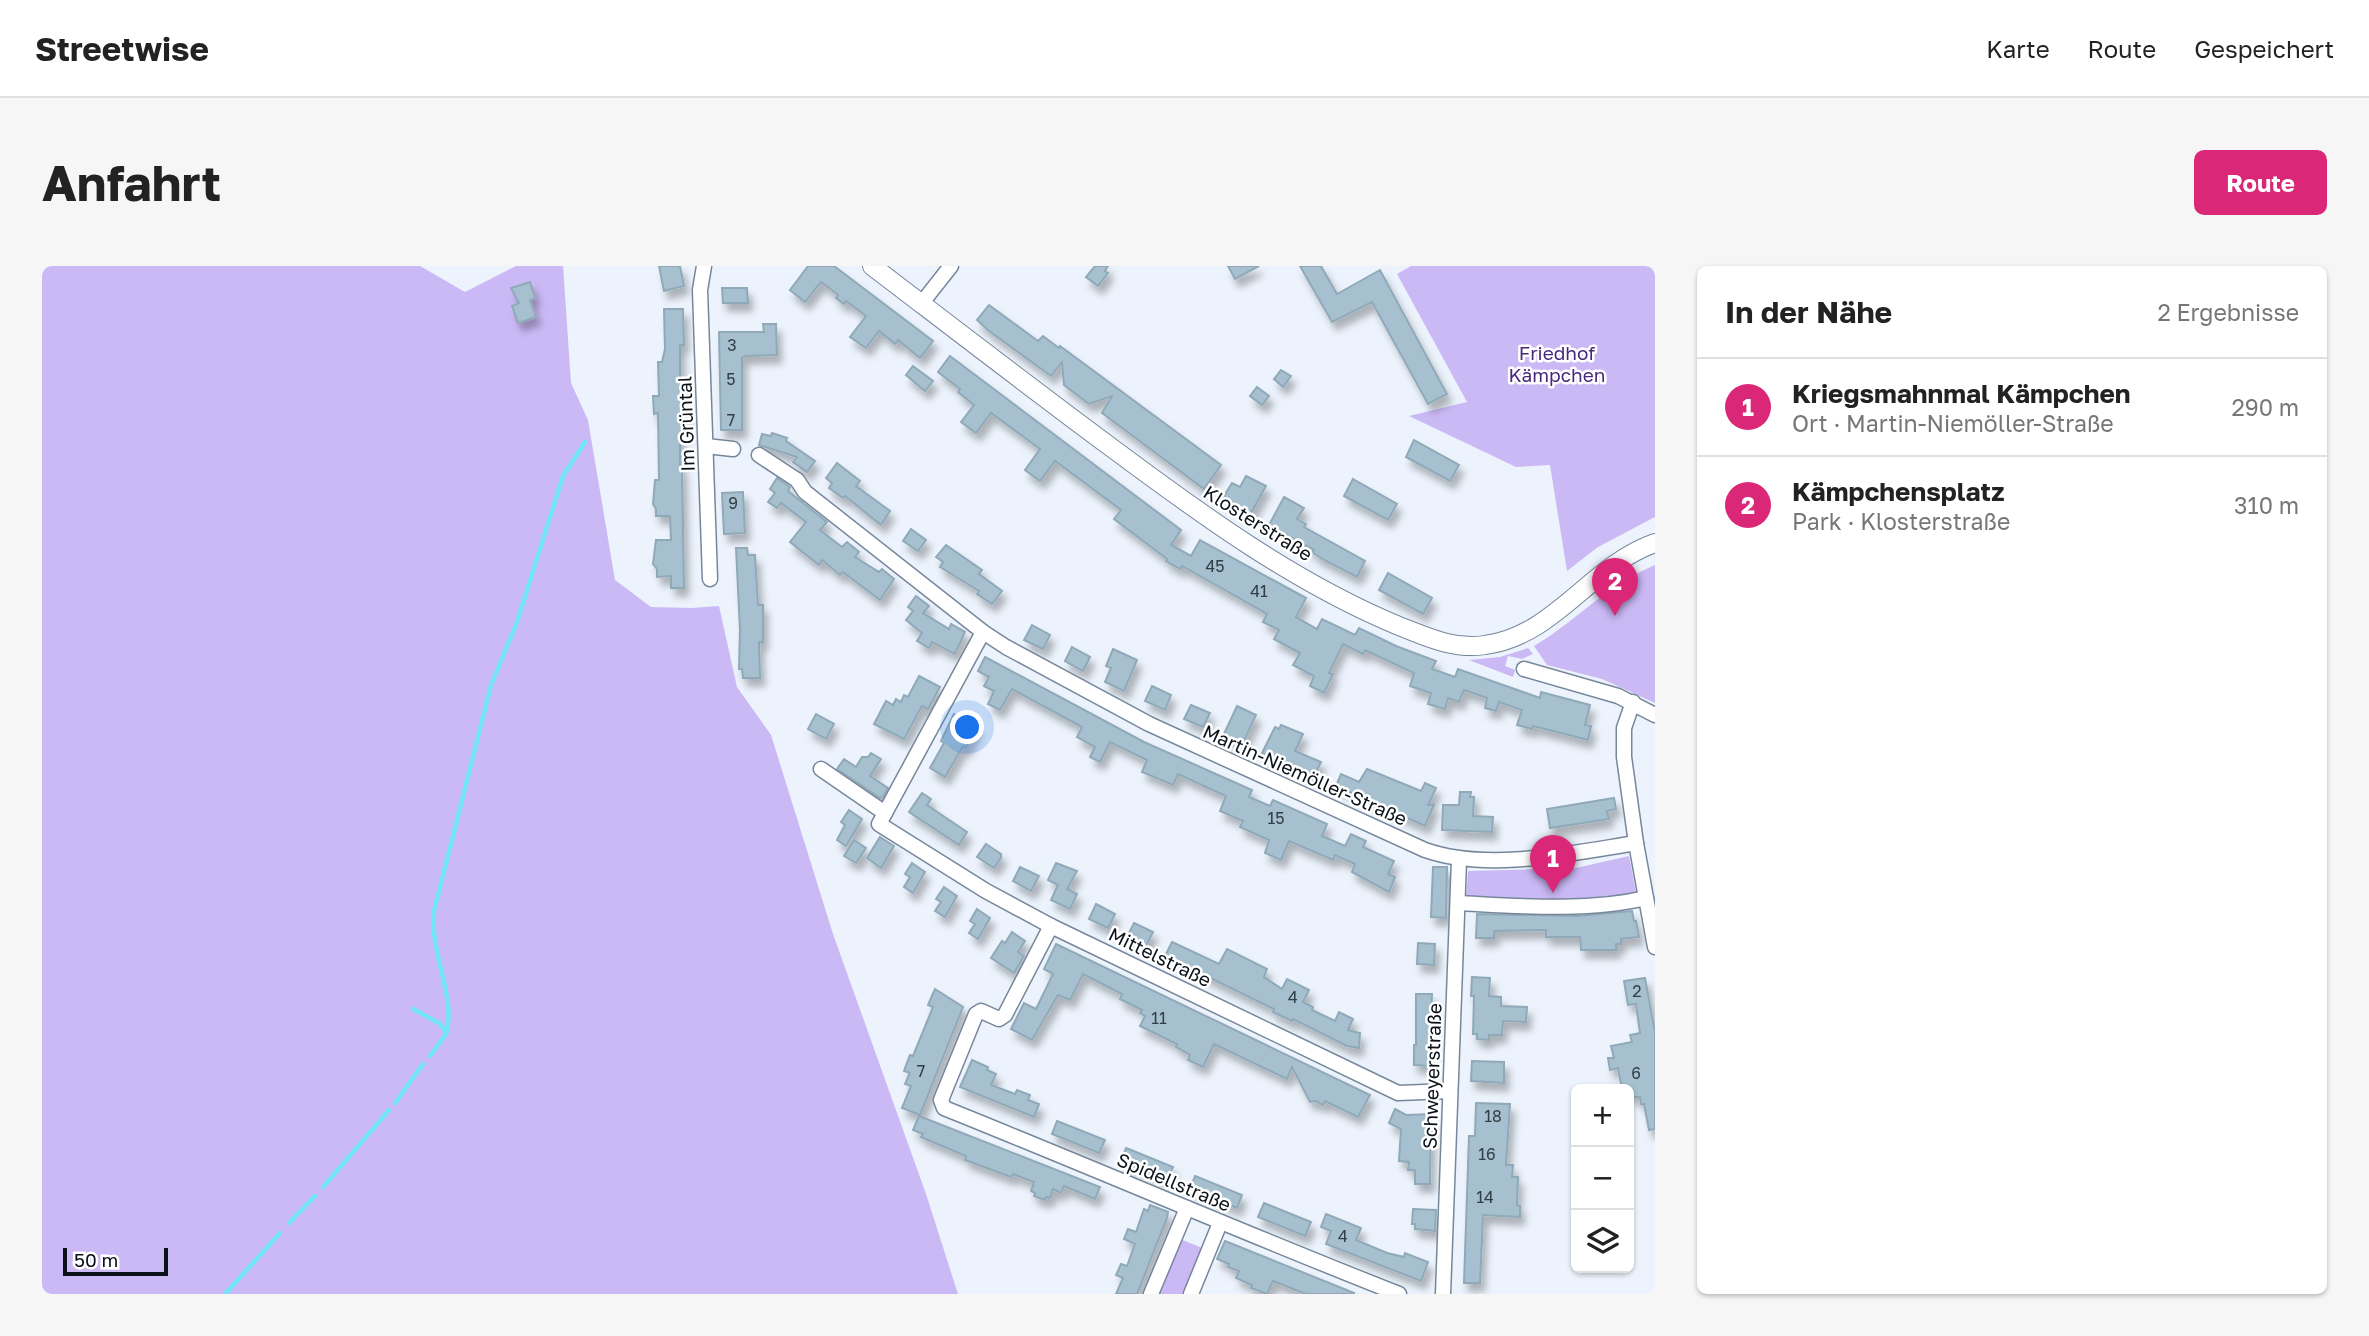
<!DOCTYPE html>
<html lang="de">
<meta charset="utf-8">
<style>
body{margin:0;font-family:"Golos Text",sans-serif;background:#f6f6f6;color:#222}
.controls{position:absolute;right:21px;bottom:21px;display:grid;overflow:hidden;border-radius:10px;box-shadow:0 2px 5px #0004}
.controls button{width:63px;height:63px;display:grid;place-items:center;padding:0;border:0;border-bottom:2px solid #e0e0e0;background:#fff;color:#222;font:35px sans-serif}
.scale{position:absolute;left:21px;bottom:18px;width:105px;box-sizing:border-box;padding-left:7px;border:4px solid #0b1118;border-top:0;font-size:19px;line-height:24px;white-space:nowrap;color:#0b1118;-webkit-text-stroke:5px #fff;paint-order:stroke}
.you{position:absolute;left:926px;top:462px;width:24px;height:24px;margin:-18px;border:5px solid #fff;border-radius:50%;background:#1a73e8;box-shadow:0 0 0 10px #1a73e833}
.badge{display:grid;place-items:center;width:46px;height:46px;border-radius:50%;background:#db2777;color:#fff;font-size:23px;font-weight:700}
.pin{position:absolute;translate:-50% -58px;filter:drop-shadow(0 2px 4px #0008)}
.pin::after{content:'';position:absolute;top:37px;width:24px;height:21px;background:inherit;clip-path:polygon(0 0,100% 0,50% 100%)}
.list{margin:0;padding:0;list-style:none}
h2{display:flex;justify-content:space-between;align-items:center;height:91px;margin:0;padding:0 28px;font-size:30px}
h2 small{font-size:23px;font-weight:400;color:#767676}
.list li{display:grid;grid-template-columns:46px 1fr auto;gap:21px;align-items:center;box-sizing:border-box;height:98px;padding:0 28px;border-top:2px solid #e0e0e0}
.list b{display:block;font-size:26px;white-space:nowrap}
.list p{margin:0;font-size:23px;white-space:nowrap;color:#767676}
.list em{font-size:23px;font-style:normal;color:#767676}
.icon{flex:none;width:38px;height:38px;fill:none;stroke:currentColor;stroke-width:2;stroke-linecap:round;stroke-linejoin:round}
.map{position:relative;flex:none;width:1613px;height:1028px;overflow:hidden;border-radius:10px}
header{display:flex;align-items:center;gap:42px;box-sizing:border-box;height:98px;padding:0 35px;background:#fff;border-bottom:2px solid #e0e0e0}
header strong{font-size:33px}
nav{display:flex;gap:38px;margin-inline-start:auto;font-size:24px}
.intro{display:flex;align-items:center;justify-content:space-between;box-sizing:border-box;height:168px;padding:0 42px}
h1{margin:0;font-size:49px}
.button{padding:18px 32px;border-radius:10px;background:#db2777;color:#fff;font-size:24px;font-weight:700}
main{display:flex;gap:42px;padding:0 42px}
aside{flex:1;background:#fff;border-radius:10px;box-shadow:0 2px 5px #0004}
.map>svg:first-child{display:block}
.green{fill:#cbb9f6}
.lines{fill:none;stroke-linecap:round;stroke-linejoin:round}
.stream{stroke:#73e5f9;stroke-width:4.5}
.building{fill:#a6c0cf;stroke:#8fa9b8;stroke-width:2;filter:url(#shadow)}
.minor-casing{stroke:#77879b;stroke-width:17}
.major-casing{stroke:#77879b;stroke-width:20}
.minor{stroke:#fff;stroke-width:14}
.major{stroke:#fff;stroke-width:18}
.labels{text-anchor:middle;stroke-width:5;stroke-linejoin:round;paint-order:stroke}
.number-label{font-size:16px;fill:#323d46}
.park-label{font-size:19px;fill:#49277d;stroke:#fff}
.street-label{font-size:19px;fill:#0b1118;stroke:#fff}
</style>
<header>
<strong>Streetwise</strong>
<nav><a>Karte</a><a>Route</a><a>Gespeichert</a></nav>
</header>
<div class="intro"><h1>Anfahrt</h1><a class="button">Route</a></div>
<main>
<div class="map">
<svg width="1613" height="1028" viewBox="0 0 1613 1028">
<defs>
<filter id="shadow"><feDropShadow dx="4.5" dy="8" stdDeviation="3.5" flood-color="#0004"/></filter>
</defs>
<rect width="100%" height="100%" fill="#ecf3fc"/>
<g class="green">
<path d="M 0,0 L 378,0 L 423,26 L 474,0 L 521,0 L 529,117 L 546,154 L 573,314 L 609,341 L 649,342 L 677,340 L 695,421 L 729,469 L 791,668 L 884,928 L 916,1028 L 0,1028 Z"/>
<path d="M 1369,0 L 1613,0 L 1613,251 L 1556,281 L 1525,305 L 1508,199 L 1474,201 L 1367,150 L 1425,136 L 1355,8 Z"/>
<path d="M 1613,299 L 1613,437 L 1560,413 L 1505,399 L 1492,380 C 1536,354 1564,319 1613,299 Z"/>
<path d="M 1486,382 L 1491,388 L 1480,393 L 1466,390 L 1463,400 L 1473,404 L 1471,411 L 1427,394 L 1458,391 Z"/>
<path d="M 1587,590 L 1595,631 L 1566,635 L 1424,633 L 1426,605 L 1534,602 Z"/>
<path d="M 1138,973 L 1163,983 L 1146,1028 L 1115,1028 Z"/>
</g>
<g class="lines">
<g class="stream">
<path d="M 371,743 L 397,757 L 404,765 L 404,768 L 388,790"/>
<path d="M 404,768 C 415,733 387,686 392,645 L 449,419 L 475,356 L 521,210 L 543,176"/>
<path d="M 353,837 L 381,798"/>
<path d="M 281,921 L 347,844"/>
<path d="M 247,957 L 273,930"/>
<path d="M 183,1028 L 238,967"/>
</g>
</g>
<g class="building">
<path d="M 617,0 L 638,0 L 642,20 L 622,25 Z"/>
<path d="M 766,0 L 792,0 L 891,75 L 878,92 L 856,74 L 853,78 L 837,65 L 824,82 L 808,71 L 824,50 L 804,35 L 802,38 L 794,32 L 796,29 L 779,16 L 763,36 L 748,24 Z"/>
<path d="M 1053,0 L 1066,0 L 1063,5 L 1066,7 L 1056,20 L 1044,11 Z"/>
<path d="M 1186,0 L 1217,0 L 1193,13 Z"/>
<path d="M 1258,0 L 1279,0 L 1295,28 L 1338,4 L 1405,128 L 1386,138 L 1330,36 L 1290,56 Z"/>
<path d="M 488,16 L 493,32 L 488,34 L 494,51 L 476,57 L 470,40 L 477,37 L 469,22 Z"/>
<path d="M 680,22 L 705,22 L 706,37 L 681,37 Z"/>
<path d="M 947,39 L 996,75 L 1001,70 L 1017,82 L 1018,80 L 1179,199 L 1162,223 L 1060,147 L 1070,130 L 1047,138 L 1022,119 L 1020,96 L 1009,110 L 947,65 L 935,54 Z"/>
<path d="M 622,43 L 641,43 L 642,79 L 638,79 L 638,121 L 642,121 L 643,166 L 638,166 L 638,202 L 640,202 L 642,322 L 629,322 L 629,310 L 615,311 L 615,303 L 611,298 L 614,274 L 629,274 L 628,250 L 614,250 L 614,243 L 611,238 L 613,214 L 617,214 L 616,147 L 612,148 L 611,130 L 617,130 L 616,96 L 620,96 L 623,83 Z"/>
<path d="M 721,58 L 734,58 L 735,89 L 703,90 L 700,92 L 700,164 L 679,164 L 677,66 L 722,66 Z"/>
<path d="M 908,90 L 1139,264 L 1129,279 L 1149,290 L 1158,274 L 1264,332 L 1254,351 L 1275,363 L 1280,353 L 1313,369 L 1317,362 L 1354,380 L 1394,395 L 1390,403 L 1413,411 L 1416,403 L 1498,432 L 1499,426 L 1548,439 L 1543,459 L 1549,460 L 1546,474 L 1491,460 L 1490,463 L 1475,459 L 1480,444 L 1457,436 L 1454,445 L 1443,442 L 1445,432 L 1422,424 L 1417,436 L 1406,432 L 1403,443 L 1386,438 L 1389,427 L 1368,420 L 1372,407 L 1323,384 L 1321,388 L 1301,378 L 1287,407 L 1291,408 L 1282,427 L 1268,420 L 1272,410 L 1251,399 L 1258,387 L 1232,373 L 1237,364 L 1221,356 L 1225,348 L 1140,300 L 1138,303 L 1124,295 L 1125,293 L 1072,253 L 1079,244 L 1013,195 L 998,215 L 983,204 L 998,183 L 949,147 L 934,167 L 919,156 L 932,139 L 916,126 L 918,123 L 896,106 Z"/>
<path d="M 871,100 L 891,115 L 883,125 L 864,109 Z"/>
<path d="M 1239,104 L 1249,110 L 1241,121 L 1232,113 Z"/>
<path d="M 1215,121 L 1227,130 L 1220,139 L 1208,130 Z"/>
<path d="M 730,167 L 745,172 L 744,175 L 773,195 L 765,206 L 751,196 L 755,191 L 717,179 L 720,168 L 729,170 Z"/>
<path d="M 1372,174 L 1417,199 L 1408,215 L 1364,191 Z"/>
<path d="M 795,197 L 818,215 L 814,220 L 848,245 L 839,259 L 803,230 L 801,232 L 787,222 L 790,217 L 784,212 Z"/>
<path d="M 1204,210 L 1224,220 L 1208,249 L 1180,233 L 1190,217 L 1198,221 Z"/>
<path d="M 735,212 L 748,221 L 746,225 L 785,256 L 778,264 L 800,281 L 805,276 L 817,286 L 813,291 L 837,306 L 840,303 L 852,313 L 838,334 L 801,306 L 798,309 L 780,294 L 777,299 L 748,276 L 764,256 L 739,237 L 735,242 L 726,236 L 733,227 L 728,223 Z"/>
<path d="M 1311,213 L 1355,238 L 1346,254 L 1302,230 Z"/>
<path d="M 701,226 L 703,267 L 682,268 L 680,227 Z"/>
<path d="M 1242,231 L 1262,242 L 1255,253 L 1264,258 L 1262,261 L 1323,295 L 1315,311 L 1282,294 L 1270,286 L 1272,284 L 1227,259 Z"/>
<path d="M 869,263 L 884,274 L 876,285 L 861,275 Z"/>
<path d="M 904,279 L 940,304 L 937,308 L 960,325 L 950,338 L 935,328 L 937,325 L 898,301 L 901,296 L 894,291 Z"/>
<path d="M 694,282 L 705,282 L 706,289 L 713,289 L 716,339 L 721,339 L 721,376 L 717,376 L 718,412 L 701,412 L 700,403 L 697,403 L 698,364 Z"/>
<path d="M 1346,307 L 1390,332 L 1381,348 L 1337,324 Z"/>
<path d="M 874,330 L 887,340 L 881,347 L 907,363 L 909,358 L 923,366 L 913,388 L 890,376 L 887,382 L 875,375 L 880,367 L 864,354 L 871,345 L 866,341 Z"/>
<path d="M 990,359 L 1008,369 L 1001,383 L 982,374 Z"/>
<path d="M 1030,381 L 1048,391 L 1041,405 L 1023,395 Z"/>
<path d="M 1071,383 L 1095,394 L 1082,425 L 1063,416 L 1069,402 L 1064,400 Z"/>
<path d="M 943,391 L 1102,476 L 1210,524 L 1207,531 L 1228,540 L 1231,534 L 1285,558 L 1280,570 L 1303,580 L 1309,568 L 1324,575 L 1321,581 L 1352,595 L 1346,608 L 1353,611 L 1347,626 L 1310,606 L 1313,598 L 1293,589 L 1291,594 L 1247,575 L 1239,594 L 1223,587 L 1227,574 L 1198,561 L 1201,555 L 1178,545 L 1184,530 L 1136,508 L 1131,519 L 1100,506 L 1105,494 L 1068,476 L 1058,496 L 1048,491 L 1053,481 L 1035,471 L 1040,461 L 970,423 L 958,444 L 946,438 L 952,425 L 942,420 L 947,411 L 936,405 Z"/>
<path d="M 877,410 L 898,421 L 886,443 L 880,440 L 862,473 L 832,458 L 844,435 L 851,439 L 854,433 L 859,436 L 862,429 L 866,431 Z"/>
<path d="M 1110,420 L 1129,429 L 1123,444 L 1103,435 Z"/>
<path d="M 1149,439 L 1168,447 L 1161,461 L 1142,453 Z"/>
<path d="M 1195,440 L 1214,449 L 1200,479 L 1181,470 Z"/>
<path d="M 774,448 L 792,458 L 784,473 L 766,463 Z"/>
<path d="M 912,448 L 935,461 L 924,482 L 921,480 L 903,511 L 888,502 L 902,477 L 899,475 Z"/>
<path d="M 1239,459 L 1261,468 L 1253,485 L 1279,496 L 1272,511 L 1220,487 L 1233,461 L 1237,463 Z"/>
<path d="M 829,487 L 839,493 L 828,510 L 846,522 L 841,531 L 838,532 L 795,503 L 802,493 L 814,501 L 820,491 L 826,491 Z"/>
<path d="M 1325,503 L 1379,525 L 1383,517 L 1394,522 L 1386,539 L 1392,539 L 1383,560 L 1294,520 L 1299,508 L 1317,516 Z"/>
<path d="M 1418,526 L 1429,526 L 1428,531 L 1432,531 L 1431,550 L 1451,551 L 1450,566 L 1400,564 L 1401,539 L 1417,539 Z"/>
<path d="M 880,527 L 889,533 L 885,539 L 925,566 L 917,579 L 867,546 Z"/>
<path d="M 1572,532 L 1574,543 L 1565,545 L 1567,553 L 1508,562 L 1505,543 Z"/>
<path d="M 807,544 L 820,553 L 804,580 L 795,574 L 803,559 L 799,556 Z"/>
<path d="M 838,571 L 852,580 L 839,602 L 825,592 Z"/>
<path d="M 812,574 L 824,582 L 814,597 L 802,590 Z"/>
<path d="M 944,578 L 959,588 L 959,592 L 952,602 L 935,591 Z"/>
<path d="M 870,597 L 883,606 L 871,627 L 862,621 L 868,611 L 863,608 Z"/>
<path d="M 1014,597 L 1035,605 L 1025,623 L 1035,628 L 1028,643 L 1009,634 L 1016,619 L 1006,614 Z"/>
<path d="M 978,601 L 997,610 L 989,625 L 971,615 Z"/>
<path d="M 1391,601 L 1405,601 L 1404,652 L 1389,651 Z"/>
<path d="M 902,621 L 915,630 L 903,651 L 893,645 L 899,636 L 894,633 Z"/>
<path d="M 1054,638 L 1073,648 L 1066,662 L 1047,653 Z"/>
<path d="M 935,643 L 948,652 L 936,673 L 927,667 L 933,658 L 928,655 Z"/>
<path d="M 1590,645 L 1592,655 L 1594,655 L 1597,671 L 1579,673 L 1579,678 L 1574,678 L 1574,684 L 1539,684 L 1538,671 L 1504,671 L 1504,664 L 1452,665 L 1452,672 L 1434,672 L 1435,648 L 1535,650 Z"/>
<path d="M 1092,657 L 1111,666 L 1104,680 L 1085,671 Z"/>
<path d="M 970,666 L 983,675 L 976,686 L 982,690 L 972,707 L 949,692 L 960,675 L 963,677 Z"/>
<path d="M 1130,676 L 1177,698 L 1185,683 L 1225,703 L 1222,711 L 1240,723 L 1245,713 L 1267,724 L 1261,736 L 1271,741 L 1270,744 L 1293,755 L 1297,746 L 1311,753 L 1306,764 L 1318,767 L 1317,782 L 1305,780 L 1251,753 L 1250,755 L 1231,746 L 1232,743 L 1123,690 Z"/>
<path d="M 1376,677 L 1393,678 L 1392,699 L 1375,698 Z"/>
<path d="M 1014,678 L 1328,829 L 1316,851 L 1283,835 L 1281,839 L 1274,835 L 1268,836 L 1250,801 L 1245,813 L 1172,778 L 1161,801 L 1146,794 L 1148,789 L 1134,781 L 1135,778 L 1098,760 L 1103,750 L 1098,747 L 1100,744 L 1078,733 L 1080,728 L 1041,708 L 1028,734 L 1016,729 L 990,774 L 969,763 L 982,737 L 994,743 L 1011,708 L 1002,703 Z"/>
<path d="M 1430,711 L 1448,712 L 1447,730 L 1459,731 L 1459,740 L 1485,741 L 1484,756 L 1461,755 L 1460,769 L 1447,769 L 1447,774 L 1435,773 L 1435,768 L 1431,768 L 1432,730 L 1429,730 Z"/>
<path d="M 1603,712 L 1613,766 L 1613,863 L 1607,864 L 1602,838 L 1599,838 L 1598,831 L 1590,831 L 1587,823 L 1580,823 L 1576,802 L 1568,804 L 1566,792 L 1572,792 L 1569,780 L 1590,776 L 1588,769 L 1598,767 L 1594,738 L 1586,739 L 1582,715 Z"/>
<path d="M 893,723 L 921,741 L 878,849 L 860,842 L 869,820 L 863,818 L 868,807 L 862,805 L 868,789 L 871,790 L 891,741 L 886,739 Z"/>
<path d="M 1374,728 L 1390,728 L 1387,800 L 1372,799 L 1372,779 L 1374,779 Z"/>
<path d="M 930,794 L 946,801 L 945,804 L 954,808 L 949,819 L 973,828 L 975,824 L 988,829 L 986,834 L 997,838 L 992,851 L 918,821 Z"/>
<path d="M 1430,795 L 1462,796 L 1462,817 L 1429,815 Z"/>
<path d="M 1434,837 L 1468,838 L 1464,899 L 1471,899 L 1470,911 L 1476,911 L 1475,939 L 1478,940 L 1478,951 L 1441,949 L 1438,1017 L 1422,1017 L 1427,870 L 1433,870 Z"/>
<path d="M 1353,843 L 1364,849 L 1389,848 L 1388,918 L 1373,918 L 1373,904 L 1366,904 L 1367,896 L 1357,895 L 1359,863 L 1347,857 Z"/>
<path d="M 877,850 L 1058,921 L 1053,933 L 1022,920 L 1019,927 L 1011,923 L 1008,932 L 1004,931 L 1003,934 L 992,930 L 993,927 L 989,925 L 992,916 L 971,908 L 969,911 L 923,894 L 924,890 L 879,871 L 881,868 L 871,864 Z"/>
<path d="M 1015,855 L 1063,874 L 1057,887 L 1010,868 Z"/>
<path d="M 1084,882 L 1131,901 L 1125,914 L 1079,896 Z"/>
<path d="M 1153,910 L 1200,929 L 1195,942 L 1148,923 Z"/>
<path d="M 1222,937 L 1269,956 L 1263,970 L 1216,951 Z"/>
<path d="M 1108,939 L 1126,946 L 1125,952 L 1095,1028 L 1074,1028 L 1081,1012 L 1074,1009 L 1079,998 L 1085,1000 L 1093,978 L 1082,973 L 1086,963 L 1094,966 L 1102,943 L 1106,945 Z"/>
<path d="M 1371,943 L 1394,944 L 1393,965 L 1373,963 L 1373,958 L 1370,958 Z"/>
<path d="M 1284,948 L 1319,962 L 1314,974 L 1345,987 L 1362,991 L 1363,987 L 1386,996 L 1379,1015 L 1284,978 L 1289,965 L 1279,961 Z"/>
<path d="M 1183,975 L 1312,1027 L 1312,1028 L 1264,1028 L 1231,1015 L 1225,1028 L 1209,1022 L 1210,1019 L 1194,1012 L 1197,1005 L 1186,1001 L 1187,998 L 1175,993 Z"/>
</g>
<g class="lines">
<defs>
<g id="minor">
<path d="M 662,0 L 658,24 L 668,313"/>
<path d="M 879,38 L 909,0"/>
<path d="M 664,180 L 691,183"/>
<path d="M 717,189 L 755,214 L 763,226 L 941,366 L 964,381 L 1107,458 L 1383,584 C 1446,606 1530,587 1594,577"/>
<path d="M 1482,403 L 1576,430 L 1613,449"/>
<path d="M 1591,436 L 1582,462 L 1582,491 L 1594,577 L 1613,681"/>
<path d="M 779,503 L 843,547 L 837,558 L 944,625 L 1009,660 L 1356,827 L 1408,825"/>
<path d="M 843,547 L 941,366"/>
<path d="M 1416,637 C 1477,640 1544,646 1604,632"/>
<path d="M 1009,660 L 963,749 L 957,753 L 939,745 L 934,748 L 899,834 L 902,842 C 1054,903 1204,968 1357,1028"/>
<path d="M 1109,1028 L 1145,942"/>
<path d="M 1149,1028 L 1178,957"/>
<path d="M 1401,1028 L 1417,594"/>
</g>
<path id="major" d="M 830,0 C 910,61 989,122 1070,182 C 1160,249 1253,317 1357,360 C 1385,371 1412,384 1443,379 C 1513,370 1549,299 1613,277"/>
</defs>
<use href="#minor" class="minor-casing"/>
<use href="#major" class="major-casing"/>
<use href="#minor" class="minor"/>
<use href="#major" class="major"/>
</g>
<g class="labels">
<g class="number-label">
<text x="690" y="85">3</text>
<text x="689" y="119">5</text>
<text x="689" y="160">7</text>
<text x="691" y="243">9</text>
<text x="1173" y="306">45</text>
<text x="1217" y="331">41</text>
<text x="1234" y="558">15</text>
<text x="1595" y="731">2</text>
<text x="1251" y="737">4</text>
<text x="1117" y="758">11</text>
<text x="879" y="811">7</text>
<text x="1594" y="813">6</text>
<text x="1451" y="856">18</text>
<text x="1445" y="894">16</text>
<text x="1443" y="937">14</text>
<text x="1301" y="976">4</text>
</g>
<g class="park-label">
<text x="1515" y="94">Friedhof<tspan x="1515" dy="22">Kämpchen</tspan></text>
</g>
<g class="street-label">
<text transform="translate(644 158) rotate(-92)" y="7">Im Grüntal</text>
<text transform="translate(1216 257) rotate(32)" y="7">Klosterstraße</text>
<text transform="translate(1263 509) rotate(24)" y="7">Martin-Niemöller-Straße</text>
<text transform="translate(1118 691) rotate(26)" y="7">Mittelstraße</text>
<text transform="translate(1390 810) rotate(-88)" y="7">Schweyerstraße</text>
<text transform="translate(1132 916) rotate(23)" y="7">Spidellstraße</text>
</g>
</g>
</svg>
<div class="controls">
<button>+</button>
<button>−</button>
<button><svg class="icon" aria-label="layers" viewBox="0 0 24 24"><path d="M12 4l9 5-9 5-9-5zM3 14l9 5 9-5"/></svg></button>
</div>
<div class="scale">50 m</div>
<div class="you"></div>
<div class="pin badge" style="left:1511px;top:627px">1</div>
<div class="pin badge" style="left:1573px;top:350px">2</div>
</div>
<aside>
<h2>In der Nähe<small>2 Ergebnisse</small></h2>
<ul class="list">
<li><span class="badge">1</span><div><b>Kriegsmahnmal Kämpchen</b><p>Ort · Martin-Niemöller-Straße</p></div><em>290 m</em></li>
<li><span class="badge">2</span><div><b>Kämpchensplatz</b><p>Park · Klosterstraße</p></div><em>310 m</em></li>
</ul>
</aside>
</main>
